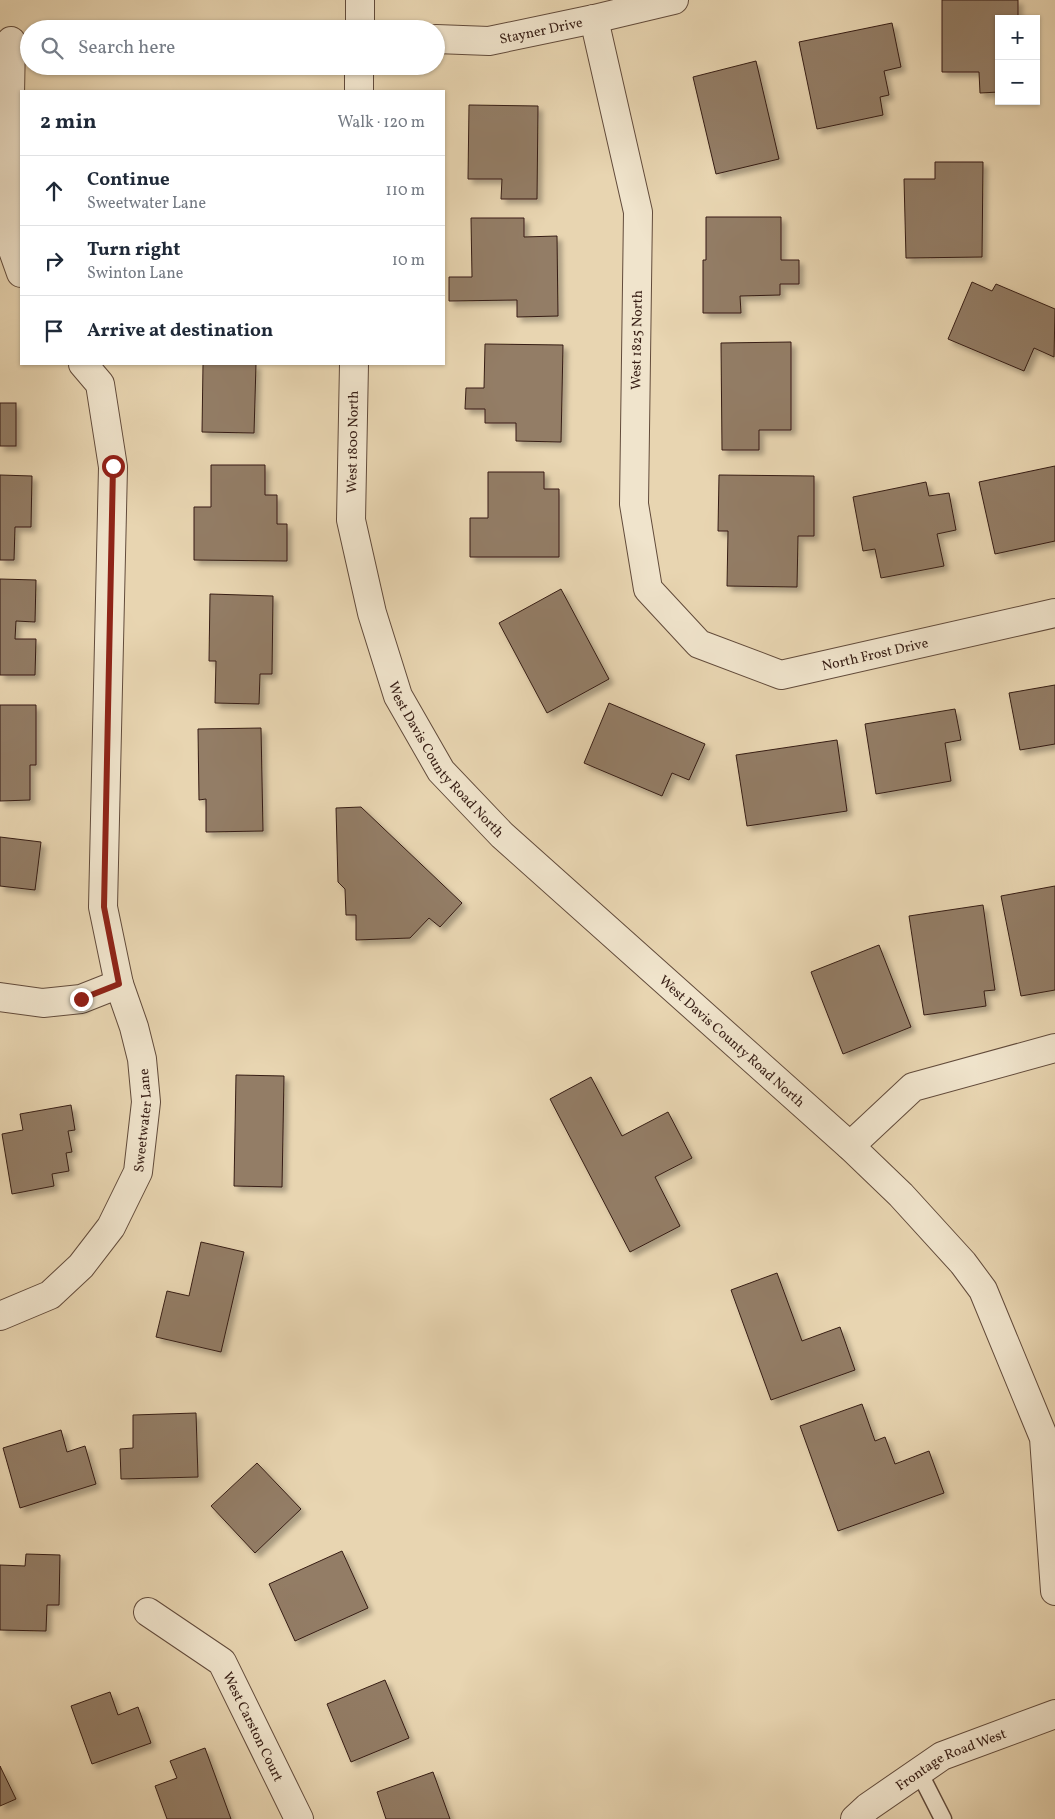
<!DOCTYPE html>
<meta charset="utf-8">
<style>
body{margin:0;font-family:Vollkorn,serif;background:#f2f2f3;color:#1f2937}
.controls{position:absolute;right:15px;top:15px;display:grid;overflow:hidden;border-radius:0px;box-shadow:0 1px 4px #0004}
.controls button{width:45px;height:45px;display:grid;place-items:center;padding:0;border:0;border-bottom:1px solid #e0e1e3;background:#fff;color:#1f2937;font:25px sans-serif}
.stop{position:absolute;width:15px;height:15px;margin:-11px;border:4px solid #8f2418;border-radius:50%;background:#fff}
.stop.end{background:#8f2418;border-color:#fff;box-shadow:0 1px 5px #0008}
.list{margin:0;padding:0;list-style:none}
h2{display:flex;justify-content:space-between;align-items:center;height:65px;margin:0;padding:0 20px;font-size:21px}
h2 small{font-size:16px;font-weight:400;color:#747a83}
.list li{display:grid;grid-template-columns:32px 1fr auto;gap:15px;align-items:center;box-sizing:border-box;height:70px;padding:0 20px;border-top:1px solid #e0e1e3}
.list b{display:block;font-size:19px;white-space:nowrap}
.list p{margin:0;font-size:16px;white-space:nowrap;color:#747a83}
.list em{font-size:16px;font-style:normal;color:#747a83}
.icon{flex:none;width:28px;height:28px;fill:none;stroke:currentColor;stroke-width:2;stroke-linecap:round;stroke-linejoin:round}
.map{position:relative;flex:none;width:1055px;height:1819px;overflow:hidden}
.search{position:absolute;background:#fff;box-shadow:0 1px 4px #0004;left:20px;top:20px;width:425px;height:55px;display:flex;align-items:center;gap:12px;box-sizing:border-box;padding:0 18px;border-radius:28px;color:#747a83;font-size:19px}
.panel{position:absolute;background:#fff;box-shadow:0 1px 4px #0004;left:20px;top:90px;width:425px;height:275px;border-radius:0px}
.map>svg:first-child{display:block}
.building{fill:#937d66;stroke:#361d14;filter:url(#shadow)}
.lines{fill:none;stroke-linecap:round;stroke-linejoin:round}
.service-casing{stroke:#624b3b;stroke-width:19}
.minor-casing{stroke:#624b3b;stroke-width:30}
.tertiary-casing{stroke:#624b3b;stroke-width:30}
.service{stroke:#f0e4cc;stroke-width:16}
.minor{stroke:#f0e4cc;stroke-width:28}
.tertiary{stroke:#f0e4cc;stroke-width:28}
.route{stroke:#8f2418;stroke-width:6}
.labels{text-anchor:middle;stroke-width:5;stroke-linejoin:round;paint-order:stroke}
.street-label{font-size:14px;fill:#361d14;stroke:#f0e4cc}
</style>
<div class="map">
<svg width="1055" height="1819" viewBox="0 0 1055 1819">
<defs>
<filter id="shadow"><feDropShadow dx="4.5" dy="4.5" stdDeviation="2.5" flood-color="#0004"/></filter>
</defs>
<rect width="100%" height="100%" fill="#e8d5b1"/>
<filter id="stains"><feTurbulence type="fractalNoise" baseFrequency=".004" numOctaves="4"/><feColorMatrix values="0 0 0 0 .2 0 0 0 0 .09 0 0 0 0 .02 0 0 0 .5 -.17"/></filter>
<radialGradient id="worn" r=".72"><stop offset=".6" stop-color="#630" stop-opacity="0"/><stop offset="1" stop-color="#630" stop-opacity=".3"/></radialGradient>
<g class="building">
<path d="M 942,0 L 1018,0 L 1018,19 L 999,19 L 999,92 L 980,93 L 979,72 L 942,72 Z"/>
<path d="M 892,23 L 901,67 L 884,71 L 889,95 L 880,97 L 883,115 L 817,129 L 799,42 Z"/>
<path d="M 756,61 L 779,159 L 716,174 L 693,77 Z"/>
<path d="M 469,105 L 538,106 L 537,199 L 501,199 L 502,179 L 468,179 Z"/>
<path d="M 935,162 L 983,162 L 982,257 L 906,258 L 904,179 L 935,179 Z"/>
<path d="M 706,217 L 781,217 L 781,260 L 799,260 L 799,284 L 780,284 L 780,295 L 740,296 L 741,313 L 703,313 L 703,260 L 706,260 Z"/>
<path d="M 471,218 L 524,218 L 524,237 L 557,236 L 558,316 L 517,317 L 517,300 L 449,301 L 449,277 L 472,277 Z"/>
<path d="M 972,282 L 992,291 L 996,284 L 1055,309 L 1054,357 L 1034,348 L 1024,371 L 948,339 Z"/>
<path d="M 791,342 L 791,430 L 759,430 L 759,450 L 722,450 L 721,343 Z"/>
<path d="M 485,344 L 563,345 L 561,442 L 516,441 L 516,423 L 485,423 L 485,409 L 465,409 L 466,388 L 484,388 Z"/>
<path d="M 203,364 L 256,364 L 254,433 L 202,432 Z"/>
<rect x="0" y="403" width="16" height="43"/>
<path d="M 211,465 L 265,465 L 265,495 L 277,495 L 277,524 L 287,524 L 287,561 L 194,560 L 194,507 L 211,507 Z"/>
<path d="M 1055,466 L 1055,541 L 995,554 L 979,482 Z"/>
<path d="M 488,472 L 544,472 L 544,489 L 559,489 L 559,557 L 470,557 L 470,518 L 488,518 Z"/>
<path d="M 0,475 L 32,476 L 31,527 L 15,527 L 14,560 L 0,560 Z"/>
<path d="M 719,475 L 814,476 L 814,536 L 798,536 L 797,587 L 727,586 L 728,531 L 718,531 Z"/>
<path d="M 926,482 L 929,496 L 949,493 L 956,530 L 937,534 L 944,566 L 881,578 L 875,549 L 863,551 L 853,497 Z"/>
<path d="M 0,579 L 36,580 L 35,622 L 16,621 L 15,639 L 36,639 L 35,675 L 0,675 Z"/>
<path d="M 561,589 L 609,679 L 547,713 L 499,623 Z"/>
<path d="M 210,594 L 273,596 L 272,674 L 260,674 L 259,704 L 215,703 L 216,661 L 209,661 Z"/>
<path d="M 1055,685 L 1055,744 L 1020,750 L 1009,693 Z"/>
<path d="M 609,703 L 705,744 L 689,780 L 672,773 L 662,796 L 584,763 Z"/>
<path d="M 0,705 L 36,705 L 36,765 L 30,765 L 30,800 L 0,801 Z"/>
<path d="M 955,709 L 961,740 L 945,743 L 951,781 L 876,794 L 865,724 Z"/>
<path d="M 261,728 L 263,831 L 206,832 L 206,799 L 199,800 L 198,729 Z"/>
<path d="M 837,740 L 847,811 L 747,826 L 736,755 Z"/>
<path d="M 361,807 L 462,903 L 440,927 L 429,918 L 410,938 L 356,940 L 356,915 L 346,915 L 345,889 L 338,882 L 336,808 Z"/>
<path d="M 0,837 L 41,842 L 35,890 L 0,886 Z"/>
<path d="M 1055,886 L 1055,990 L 1021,996 L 1001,896 Z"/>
<path d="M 983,905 L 995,990 L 984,991 L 986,1006 L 924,1015 L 909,916 Z"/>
<path d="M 879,945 L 911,1027 L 843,1054 L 811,972 Z"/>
<path d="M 236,1075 L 284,1076 L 282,1187 L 234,1186 Z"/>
<path d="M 591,1077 L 622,1136 L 668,1112 L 692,1158 L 655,1177 L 680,1226 L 630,1252 L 550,1099 Z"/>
<path d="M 71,1105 L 75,1130 L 68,1131 L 72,1152 L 66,1153 L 69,1171 L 52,1174 L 54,1186 L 12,1194 L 2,1134 L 23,1130 L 20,1114 Z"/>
<path d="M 201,1242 L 244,1252 L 221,1352 L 156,1337 L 167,1291 L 189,1296 Z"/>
<path d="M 777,1273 L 802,1341 L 840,1327 L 855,1370 L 771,1400 L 731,1290 Z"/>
<path d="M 862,1404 L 875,1441 L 885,1437 L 895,1464 L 929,1451 L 944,1493 L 838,1531 L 800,1426 Z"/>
<path d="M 196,1413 L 198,1477 L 121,1479 L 120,1449 L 133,1448 L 133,1415 Z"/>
<path d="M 61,1430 L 67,1452 L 85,1446 L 96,1484 L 20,1508 L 3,1448 Z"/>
<path d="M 257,1463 L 301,1509 L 255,1553 L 211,1506 Z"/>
<path d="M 342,1551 L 368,1608 L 295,1641 L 269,1584 Z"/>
<path d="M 26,1554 L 60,1555 L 59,1605 L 47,1605 L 46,1631 L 0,1630 L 0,1565 L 25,1566 Z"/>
<path d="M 385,1680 L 409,1738 L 351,1762 L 327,1704 Z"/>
<path d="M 110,1692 L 118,1715 L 138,1707 L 151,1743 L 92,1764 L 71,1706 Z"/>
<path d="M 205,1748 L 231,1819 L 167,1819 L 155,1786 L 177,1778 L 170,1761 Z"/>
<path d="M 0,1766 L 16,1799 L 0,1806 Z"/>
<path d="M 433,1772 L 450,1819 L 386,1819 L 377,1792 Z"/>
</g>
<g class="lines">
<defs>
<path id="service" d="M 919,1772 L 943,1819"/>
<g id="minor">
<path id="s1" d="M 594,19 L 638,212 L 634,504 L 648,589 L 699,644 L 781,675 L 1055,613"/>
<path id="s2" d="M 436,39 L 489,41 L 594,19 L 674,0"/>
<path d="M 11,41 L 8,202 L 11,245 L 21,273"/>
<path d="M 0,997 L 43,1003 L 81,999 L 119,984"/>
<path d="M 850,1146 L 913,1087 L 1055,1048"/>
<path id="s3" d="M 0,1316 L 50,1295 L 81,1266 L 111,1227 L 138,1172 L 146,1102 L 142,1059 L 134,1027 L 119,984 L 103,907 L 113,467 L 100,384 L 83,364"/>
<path id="s4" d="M 148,1612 L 222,1662 L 299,1819"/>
</g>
<g id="tertiary">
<path d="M 360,29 L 360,0"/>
<path d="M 359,91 L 359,66"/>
<path id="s5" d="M 354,364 L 351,520 L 372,613 L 398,696 L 441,771 L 502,835 L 850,1146 L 901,1195 L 963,1263 L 983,1290 L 1044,1438 L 1055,1591"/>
<path id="s6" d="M 855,1819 L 868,1807 L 942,1756 L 1055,1714"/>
</g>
</defs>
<use href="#service" class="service-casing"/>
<use href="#minor" class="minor-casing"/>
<use href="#tertiary" class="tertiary-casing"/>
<use href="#service" class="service"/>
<use href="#minor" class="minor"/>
<use href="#tertiary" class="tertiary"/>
</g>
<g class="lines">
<path class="route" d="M 81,999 L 119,984 L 104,907 L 113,466"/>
</g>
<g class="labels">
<g class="street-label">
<text dy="5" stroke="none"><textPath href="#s2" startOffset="106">Stayner Drive</textPath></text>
<text transform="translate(636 340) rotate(-89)" y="5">West 1825 North</text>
<text transform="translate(352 442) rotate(-89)" y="5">West 1800 North</text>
<text dy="5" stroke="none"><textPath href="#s1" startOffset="835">North Frost Drive</textPath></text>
<text dy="5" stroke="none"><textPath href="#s5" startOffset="418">West Davis County Road North</textPath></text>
<text dy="5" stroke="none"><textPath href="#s5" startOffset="822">West Davis County Road North</textPath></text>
<text dy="5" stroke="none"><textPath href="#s3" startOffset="259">Sweetwater Lane</textPath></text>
<text dy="5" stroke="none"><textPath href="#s4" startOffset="161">West Carston Court</textPath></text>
<text dy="5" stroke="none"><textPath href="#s6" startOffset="114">Frontage Road West</textPath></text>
</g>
</g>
<rect width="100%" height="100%" filter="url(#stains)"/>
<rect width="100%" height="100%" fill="url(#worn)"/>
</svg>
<div class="controls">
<button>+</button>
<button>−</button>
</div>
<div class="stop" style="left:113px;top:466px"></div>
<div class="stop end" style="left:81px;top:999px"></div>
<div class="search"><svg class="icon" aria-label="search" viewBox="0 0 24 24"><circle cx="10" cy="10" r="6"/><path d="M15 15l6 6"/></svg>Search here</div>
<section class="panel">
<h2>2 min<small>Walk · 120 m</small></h2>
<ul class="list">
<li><svg class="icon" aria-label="ahead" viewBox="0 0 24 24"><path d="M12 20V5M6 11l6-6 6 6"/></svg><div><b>Continue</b><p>Sweetwater Lane</p></div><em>110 m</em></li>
<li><svg class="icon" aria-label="right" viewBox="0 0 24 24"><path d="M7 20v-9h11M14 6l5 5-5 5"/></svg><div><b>Turn right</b><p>Swinton Lane</p></div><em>10 m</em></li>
<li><svg class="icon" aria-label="arrive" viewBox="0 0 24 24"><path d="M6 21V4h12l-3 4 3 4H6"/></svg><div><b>Arrive at destination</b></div></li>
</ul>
</section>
</div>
